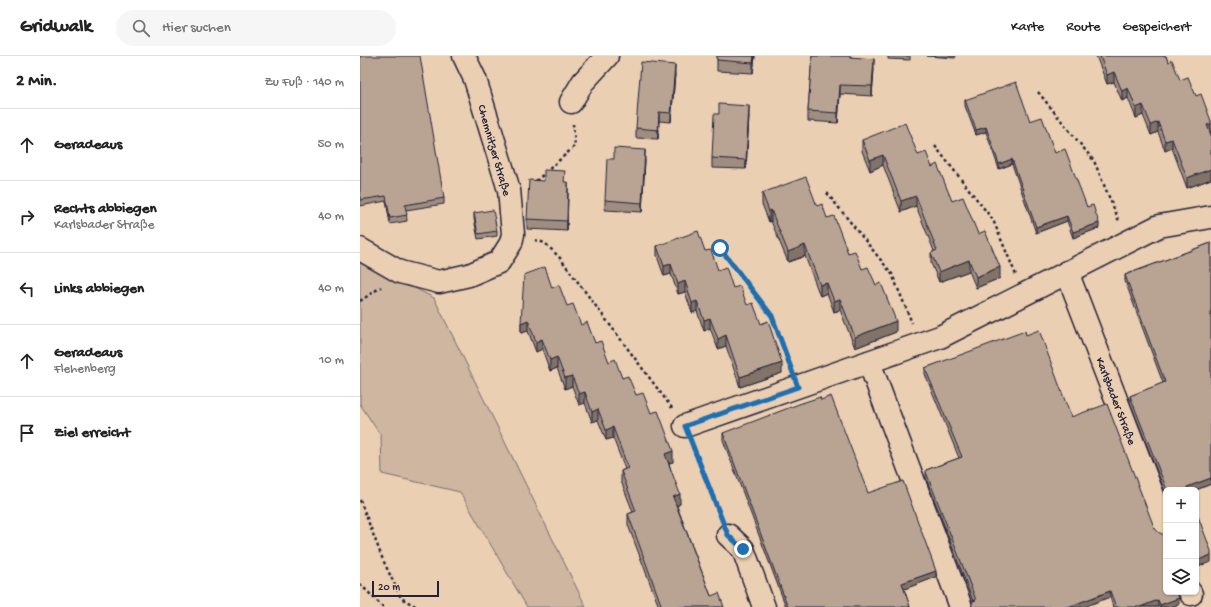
<!DOCTYPE html>
<html lang="de">
<meta charset="utf-8">
<style>
body{margin:0;font-family:"Gochi Hand",sans-serif;background:#f6f6f6;color:#222}
.controls{position:absolute;right:12px;bottom:12px;display:grid;overflow:hidden;border-radius:6px;box-shadow:0 1px 3px #0004}
.controls button{width:36px;height:36px;display:grid;place-items:center;padding:0;border:0;border-bottom:1px solid #e0e0e0;background:#fff;color:#222;font:20px sans-serif}
.scale{position:absolute;left:12px;bottom:10px;width:67px;box-sizing:border-box;padding-left:4px;border:2px solid #22223b;border-top:0;font-size:11px;line-height:14px;white-space:nowrap;color:#22223b;-webkit-text-stroke:3px #ebcfb2;paint-order:stroke}
.stop{position:absolute;width:12px;height:12px;margin:-9px;border:3px solid #1f6fb2;border-radius:50%;background:#fff}
.stop.end{background:#1f6fb2;border-color:#fff;box-shadow:0 1px 4px #0008}
.list{margin:0;padding:0;list-style:none}
h2{display:flex;justify-content:space-between;align-items:center;height:52px;margin:0;padding:0 16px;font-size:17px}
h2 small{font-size:13px;font-weight:400;color:#767676}
.list li{display:grid;grid-template-columns:26px 1fr auto;gap:12px;align-items:center;box-sizing:border-box;height:72px;padding:0 16px;border-top:1px solid #e0e0e0}
.list b{display:block;font-size:15px;white-space:nowrap}
.list p{margin:0;font-size:13px;white-space:nowrap;color:#767676}
.list em{font-size:13px;font-style:normal;color:#767676}
.icon{flex:none;width:22px;height:22px;fill:none;stroke:currentColor;stroke-width:2;stroke-linecap:round;stroke-linejoin:round}
.map{position:relative;flex:none;width:851px;height:551px;overflow:hidden}
header{display:flex;align-items:center;gap:24px;box-sizing:border-box;height:56px;padding:0 20px;background:#fff;border-bottom:1px solid #e0e0e0}
header strong{font-size:19px}
nav{display:flex;gap:22px;margin-inline-start:auto;font-size:14px}
.search{width:280px;height:36px;background:#f6f6f6;display:flex;align-items:center;gap:10px;box-sizing:border-box;padding:0 14px;border-radius:22px;color:#767676;font-size:15px}
main{display:flex}
aside{flex:1;background:#fff}
.map>svg:first-child{display:block}
.green{fill:#ceb6a1;stroke:#786c6e}
.lines{fill:none;stroke-linecap:round;stroke-linejoin:round}
.minor-casing{stroke:#22223b;stroke-width:25}
.path{stroke:#22223b;stroke-width:2.5;stroke-dasharray:3 3;stroke-linecap:butt}
.minor{stroke:#ebcfb2;stroke-width:22}
.wall{fill:#9f8d7f;stroke:#22223b}
.shaded-wall{fill:#827368;stroke:#22223b}
.building{fill:#b9a494;stroke:#22223b}
.route{stroke:#1f6fb2;stroke-width:5}
.labels{text-anchor:middle;stroke-width:4;stroke-linejoin:round;paint-order:stroke}
.street-label{font-size:12px;fill:#22223b;stroke:#ebcfb2}
</style>
<header>
<strong>Gridwalk</strong>
<div class="search"><svg class="icon" aria-label="search" viewBox="0 0 24 24"><circle cx="10" cy="10" r="6"/><path d="M15 15l6 6"/></svg>Hier suchen</div>
<nav><a>Karte</a><a>Route</a><a>Gespeichert</a></nav>
</header>
<main>
<aside>
<h2>2 Min.<small>Zu Fuß · 140 m</small></h2>
<ul class="list">
<li><svg class="icon" aria-label="ahead" viewBox="0 0 24 24"><path d="M12 20V5M6 11l6-6 6 6"/></svg><div><b>Geradeaus</b></div><em>50 m</em></li>
<li><svg class="icon" aria-label="right" viewBox="0 0 24 24"><path d="M7 20v-9h11M14 6l5 5-5 5"/></svg><div><b>Rechts abbiegen</b><p>Karlsbader Straße</p></div><em>40 m</em></li>
<li><svg class="icon" aria-label="left" viewBox="0 0 24 24"><path d="M17 20v-9H6M10 6l-5 5 5 5"/></svg><div><b>Links abbiegen</b></div><em>40 m</em></li>
<li><svg class="icon" aria-label="ahead" viewBox="0 0 24 24"><path d="M12 20V5M6 11l6-6 6 6"/></svg><div><b>Geradeaus</b><p>Flehenberg</p></div><em>10 m</em></li>
<li><svg class="icon" aria-label="arrive" viewBox="0 0 24 24"><path d="M6 21V4h12l-3 4 3 4H6"/></svg><div><b>Ziel erreicht</b></div></li>
</ul>
</aside>
<div class="map">
<svg width="851" height="551" viewBox="0 0 851 551">
<rect width="100%" height="100%" fill="#ebcfb2"/>
<filter id="ink" filterUnits="userSpaceOnUse"><feTurbulence type="fractalNoise" baseFrequency=".025" numOctaves="2"/><feDisplacementMap in="SourceGraphic" scale="8" xChannelSelector="R" yChannelSelector="G"/><feConvolveMatrix kernelMatrix="1 2 1 2 8 2 1 2 1" color-interpolation-filters="sRGB"/></filter>
<g filter="url(#ink)">
<path class="green" d="M 0,204 L 74,242 L 226,551 L 167,551 L 100,436 L 22,418 L 21,380 L 0,348 Z"/>
<g class="lines">
<defs>
<g id="minor">
<path d="M 211,46 L 223,26 L 247,0"/>
<path d="M 0,193 L 40,216 L 79,226 L 109,219 L 139,206 L 151,187 L 153,178 L 149,134 L 115,23 L 104,0"/>
<path id="s1" d="M 707,216 L 806,473"/>
<path d="M 509,306 L 601,551"/>
<path d="M 325,370 L 580,281 L 799,170 L 851,161"/>
<path d="M 368,479 L 383,493 L 404,551"/>
<path d="M 830,536 L 831,538"/>
</g>
</defs>
<use href="#minor" class="minor-casing"/>
<g class="path">
<path d="M 678,36 L 734,105 L 759,165"/>
<path d="M 575,90 L 633,164 L 656,219"/>
<path d="M 176,125 L 215,90 L 213,68"/>
<path d="M 467,137 L 532,218 L 552,267"/>
<path d="M 175,184 L 185,187 L 200,202 L 312,352"/>
<path d="M 360,192 L 412,260 L 430,310"/>
<path d="M 0,245 L 21,231"/>
<path d="M 333,391 L 360,459"/>
<path d="M 0,444 L 23,504 L 41,542 L 57,551"/>
<path d="M 0,528 L 23,551"/>
</g>
<use href="#minor" class="minor"/>
</g>
<g class="wall">
<path d="M 0,0 L 84,142 L 84,148 L 46,154 L 47,165 L 30,168 L 26,145 L 0,150 Z"/>
<path d="M 357,0 L 395,0 L 393,17 L 357,15 Z"/>
<path d="M 452,0 L 491,0 L 491,1 L 514,12 L 512,40 L 480,38 L 478,67 L 448,65 L 448,55 Z"/>
<path d="M 528,0 L 550,0 L 550,4 L 528,3 Z"/>
<path d="M 567,0 L 596,0 L 595,2 Z"/>
<path d="M 736,0 L 806,0 L 808,6 L 820,24 L 836,40 L 851,65 L 851,123 L 827,132 L 812,92 L 805,95 L 798,76 L 791,79 L 783,59 L 776,62 L 768,42 L 762,45 L 754,26 L 747,28 Z"/>
<path d="M 315,18 L 311,66 L 299,65 L 298,83 L 276,82 L 276,72 Z"/>
<path d="M 605,44 L 670,65 L 695,97 L 739,172 L 713,182 L 707,165 L 676,177 L 652,108 L 639,113 L 626,76 L 616,79 L 605,50 Z"/>
<path d="M 389,60 L 386,113 L 352,112 L 352,102 Z"/>
<path d="M 502,84 L 558,99 L 572,111 L 592,145 L 618,178 L 640,222 L 616,232 L 609,215 L 579,226 L 571,207 L 571,197 L 574,195 L 556,150 L 541,156 L 523,109 L 510,115 L 502,95 Z"/>
<path d="M 285,104 L 282,156 L 245,154 L 245,144 Z"/>
<path d="M 205,126 L 208,136 L 207,175 L 167,173 L 167,163 Z"/>
<path d="M 402,137 L 457,150 L 467,162 L 488,197 L 516,229 L 536,276 L 495,292 L 480,254 L 474,256 L 467,237 L 460,240 L 445,200 L 428,206 L 411,165 L 409,166 L 402,148 Z"/>
<path d="M 114,157 L 137,175 L 137,180 L 118,183 L 114,163 Z"/>
<path d="M 851,187 L 851,428 L 836,434 L 806,434 L 806,438 L 770,346 L 770,340 L 803,327 L 765,225 L 765,219 Z"/>
<path d="M 297,190 L 345,195 L 358,214 L 401,268 L 422,317 L 380,331 L 366,290 L 358,293 L 350,272 L 344,275 L 337,255 L 332,257 L 325,236 L 318,238 L 311,218 L 304,220 L 297,200 Z"/>
<path d="M 192,232 L 235,287 L 249,306 L 291,357 L 313,406 L 309,407 L 320,448 L 317,450 L 351,540 L 364,551 L 299,551 L 268,469 L 268,458 L 273,456 L 261,425 L 261,415 L 265,413 L 253,382 L 246,384 L 238,364 L 232,366 L 225,347 L 219,349 L 212,330 L 205,333 L 197,312 L 190,315 L 182,293 L 176,296 L 168,275 L 161,277 L 161,267 Z"/>
<path d="M 666,279 L 806,536 L 819,548 L 811,551 L 753,551 L 750,541 L 613,545 L 566,422 L 566,414 L 599,402 L 565,318 L 565,312 Z"/>
<path d="M 363,377 L 508,437 L 576,521 L 544,533 L 550,551 L 426,551 L 363,384 Z"/>
</g>
<g class="shaded-wall">
<path d="M 394,0 L 395,0 L 393,17 L 393,7 Z"/>
<path d="M 514,3 L 514,12 L 512,40 L 512,30 Z"/>
<path d="M 315,9 L 315,18 L 311,66 L 311,57 Z"/>
<path d="M 754,16 L 754,26 L 747,28 L 747,19 Z"/>
<path d="M 480,29 L 480,38 L 478,67 L 478,57 Z"/>
<path d="M 768,32 L 768,42 L 762,45 L 762,35 Z"/>
<path d="M 783,49 L 783,59 L 776,62 L 776,52 Z"/>
<path d="M 389,50 L 389,60 L 386,113 L 386,104 Z"/>
<path d="M 299,56 L 299,65 L 298,83 L 298,74 Z"/>
<path d="M 798,66 L 798,76 L 791,79 L 791,69 Z"/>
<path d="M 851,68 L 851,78 L 847,79 L 847,69 Z"/>
<path d="M 626,71 L 626,76 L 616,79 L 616,74 Z"/>
<path d="M 812,83 L 812,92 L 805,95 L 805,85 Z"/>
<path d="M 285,94 L 285,104 L 282,156 L 282,147 Z"/>
<path d="M 523,99 L 523,109 L 510,115 L 510,104 Z"/>
<path d="M 652,103 L 652,108 L 639,113 L 639,108 Z"/>
<path d="M 851,113 L 851,123 L 827,132 L 827,122 Z"/>
<path d="M 208,126 L 208,136 L 207,175 L 207,165 Z"/>
<path d="M 556,140 L 556,150 L 541,156 L 541,145 Z"/>
<path d="M 411,154 L 411,165 L 409,166 L 409,155 Z"/>
<path d="M 707,160 L 707,165 L 676,177 L 676,171 Z"/>
<path d="M 739,167 L 739,172 L 713,182 L 713,176 Z"/>
<path d="M 445,189 L 445,200 L 428,206 L 428,196 Z"/>
<path d="M 609,204 L 609,215 L 579,226 L 579,216 Z"/>
<path d="M 311,208 L 311,218 L 304,220 L 304,210 Z"/>
<path d="M 640,211 L 640,222 L 616,232 L 616,221 Z"/>
<path d="M 325,225 L 325,236 L 318,238 L 318,228 Z"/>
<path d="M 467,227 L 467,237 L 460,240 L 460,229 Z"/>
<path d="M 480,243 L 480,254 L 474,256 L 474,245 Z"/>
<path d="M 337,245 L 337,255 L 332,257 L 332,247 Z"/>
<path d="M 350,262 L 350,272 L 344,275 L 344,264 Z"/>
<path d="M 168,264 L 168,275 L 161,277 L 161,267 Z"/>
<path d="M 536,265 L 536,276 L 495,292 L 495,281 Z"/>
<path d="M 366,279 L 366,290 L 358,293 L 358,283 Z"/>
<path d="M 182,283 L 182,293 L 176,296 L 176,286 Z"/>
<path d="M 197,301 L 197,312 L 190,315 L 190,304 Z"/>
<path d="M 422,307 L 422,317 L 380,331 L 380,321 Z"/>
<path d="M 212,320 L 212,330 L 205,333 L 205,322 Z"/>
<path d="M 225,336 L 225,347 L 219,349 L 219,338 Z"/>
<path d="M 238,353 L 238,364 L 232,366 L 232,356 Z"/>
<path d="M 253,371 L 253,382 L 246,384 L 246,374 Z"/>
<path d="M 313,395 L 313,406 L 305,408 L 305,398 Z"/>
<path d="M 851,422 L 851,428 L 836,434 L 827,434 L 827,431 Z"/>
<path d="M 320,438 L 320,448 L 313,451 L 313,441 Z"/>
<path d="M 851,499 L 851,506 L 836,511 L 836,505 Z"/>
<path d="M 576,515 L 576,521 L 542,534 L 542,527 Z"/>
<path d="M 750,535 L 750,541 L 724,551 L 708,551 Z"/>
<path d="M 819,542 L 819,548 L 811,551 L 800,551 L 800,549 Z"/>
<path d="M 798,544 L 798,551 L 780,551 Z"/>
</g>
<g class="building">
<path d="M 0,0 L 60,0 L 84,142 L 45,149 L 47,159 L 30,162 L 26,140 L 0,144 Z"/>
<path d="M 357,0 L 394,0 L 393,7 L 357,4 Z"/>
<path d="M 452,0 L 490,0 L 490,1 L 514,3 L 512,30 L 480,29 L 478,57 L 448,55 Z"/>
<path d="M 740,0 L 806,0 L 808,6 L 812,4 L 820,24 L 828,21 L 836,40 L 841,38 L 851,65 L 851,68 L 847,69 L 851,79 L 851,113 L 827,122 L 812,83 L 805,85 L 798,66 L 791,69 L 783,49 L 776,52 L 768,32 L 762,35 L 754,16 L 747,19 Z"/>
<path d="M 281,6 L 315,9 L 311,57 L 299,56 L 298,74 L 276,72 Z"/>
<path d="M 656,26 L 670,65 L 682,61 L 695,97 L 705,93 L 727,151 L 733,149 L 739,167 L 713,176 L 707,160 L 676,171 L 652,103 L 639,108 L 626,71 L 616,74 L 605,44 Z"/>
<path d="M 359,48 L 389,50 L 386,104 L 352,102 L 354,58 L 359,58 Z"/>
<path d="M 545,67 L 558,99 L 566,96 L 572,111 L 577,108 L 592,145 L 603,141 L 618,178 L 625,175 L 640,211 L 616,221 L 609,204 L 579,216 L 571,197 L 577,194 L 556,140 L 541,145 L 523,99 L 510,104 L 502,84 Z"/>
<path d="M 254,92 L 285,94 L 282,147 L 245,144 L 247,103 L 254,103 Z"/>
<path d="M 184,114 L 205,115 L 204,126 L 208,126 L 207,165 L 167,163 L 169,124 L 184,125 Z"/>
<path d="M 446,121 L 457,150 L 462,148 L 467,162 L 474,160 L 488,197 L 495,195 L 502,213 L 508,211 L 516,229 L 521,227 L 536,265 L 495,281 L 480,243 L 474,245 L 467,227 L 460,229 L 445,189 L 428,196 L 411,154 L 409,155 L 402,137 Z"/>
<path d="M 133,154 L 137,175 L 118,178 L 114,157 Z"/>
<path d="M 338,175 L 345,195 L 351,194 L 358,214 L 366,211 L 373,232 L 380,230 L 387,249 L 393,247 L 401,268 L 408,265 L 422,307 L 380,321 L 366,279 L 358,283 L 350,262 L 344,264 L 337,245 L 332,247 L 325,225 L 318,228 L 311,208 L 304,210 L 297,190 Z"/>
<path d="M 851,187 L 851,422 L 827,431 L 828,434 L 807,434 L 770,340 L 805,326 L 765,219 Z"/>
<path d="M 185,211 L 192,232 L 199,229 L 207,250 L 213,248 L 221,269 L 227,266 L 235,287 L 241,285 L 249,306 L 255,303 L 262,322 L 268,320 L 276,339 L 283,337 L 291,357 L 298,355 L 313,395 L 305,398 L 320,438 L 313,441 L 351,540 L 359,537 L 364,551 L 302,551 L 268,458 L 276,455 L 261,415 L 268,412 L 253,371 L 246,374 L 238,353 L 232,356 L 225,336 L 219,338 L 212,320 L 205,322 L 197,301 L 190,304 L 182,283 L 176,286 L 168,264 L 161,267 L 164,219 Z"/>
<path d="M 679,274 L 711,361 L 747,348 L 794,471 L 798,476 L 804,479 L 806,479 L 806,536 L 817,536 L 819,542 L 800,549 L 798,544 L 780,551 L 756,551 L 750,535 L 708,551 L 611,551 L 613,545 L 616,544 L 566,416 L 566,414 L 602,401 L 565,312 L 665,275 L 666,279 Z"/>
<path d="M 471,340 L 508,437 L 543,425 L 576,515 L 542,527 L 550,551 L 428,551 L 363,377 L 439,348 L 460,341 L 461,344 Z"/>
<path d="M 836,455 L 851,495 L 851,499 L 836,505 Z"/>
</g>
</g>
<g class="lines" filter="url(#ink)">
<path class="route" d="M 360,192 L 412,260 L 438,331 L 325,370 L 368,479 L 383,493"/>
</g>
<g class="labels">
<g class="street-label">
<text transform="translate(135 94) rotate(74)" y="4">Chemnitzer Straße</text>
<text dy="4" stroke="none"><textPath href="#s1" startOffset="138">Karlsbader Straße</textPath></text>
</g>
</g>
</svg>
<div class="controls">
<button>+</button>
<button>−</button>
<button><svg class="icon" aria-label="layers" viewBox="0 0 24 24"><path d="M12 4l9 5-9 5-9-5zM3 14l9 5 9-5"/></svg></button>
</div>
<div class="scale">20 m</div>
<div class="stop" style="left:360px;top:192px"></div>
<div class="stop end" style="left:383px;top:493px"></div>
</div>
</main>
